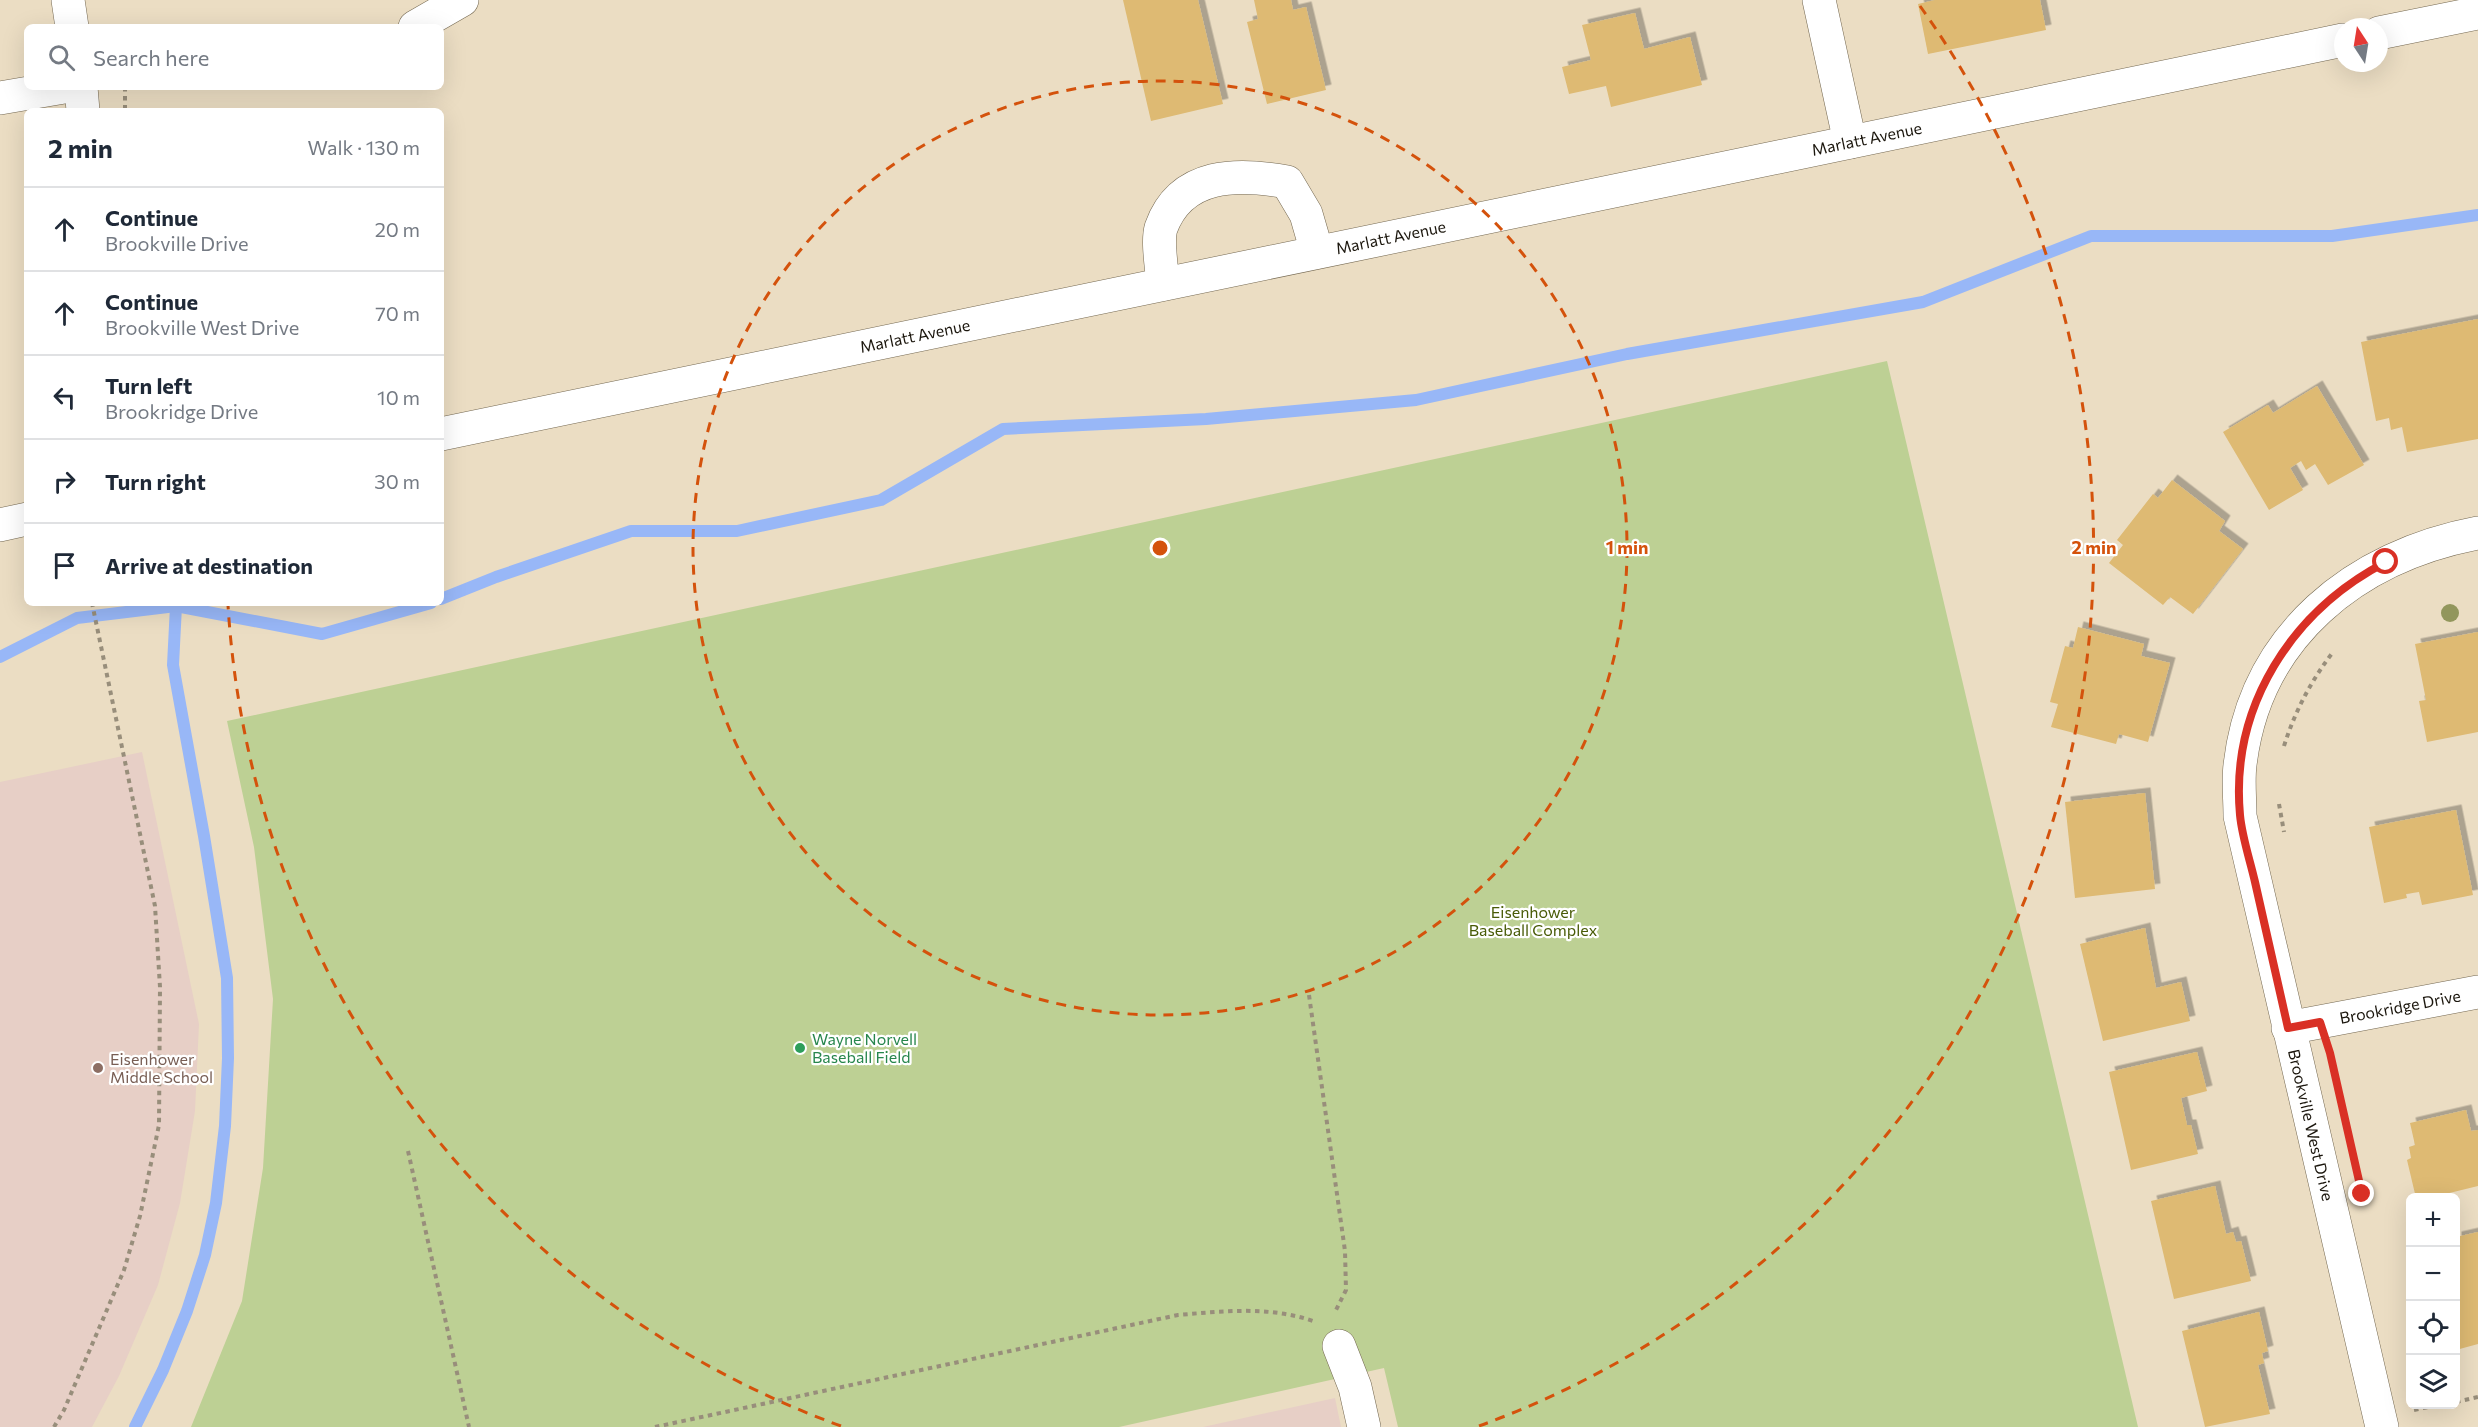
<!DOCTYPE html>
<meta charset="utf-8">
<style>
body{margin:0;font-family:Commissioner,sans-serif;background:#f6f6f7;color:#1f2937}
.controls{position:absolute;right:18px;bottom:18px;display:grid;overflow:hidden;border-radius:9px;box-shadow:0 6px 24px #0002}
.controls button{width:54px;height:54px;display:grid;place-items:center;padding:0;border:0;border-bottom:2px solid #e0e1e3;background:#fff;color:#1f2937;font:30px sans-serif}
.compass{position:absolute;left:2334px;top:18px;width:54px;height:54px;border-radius:50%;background:#fff;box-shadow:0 6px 24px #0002;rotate:348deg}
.stop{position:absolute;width:18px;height:18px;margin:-14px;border:4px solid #d93025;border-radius:50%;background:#fff}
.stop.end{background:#d93025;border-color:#fff;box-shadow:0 2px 6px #0008}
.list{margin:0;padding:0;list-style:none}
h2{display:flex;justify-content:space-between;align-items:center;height:78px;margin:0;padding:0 24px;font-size:26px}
h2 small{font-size:20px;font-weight:400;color:#747a83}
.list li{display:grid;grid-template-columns:39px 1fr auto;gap:18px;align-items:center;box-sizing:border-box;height:84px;padding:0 24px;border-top:2px solid #e0e1e3}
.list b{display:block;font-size:22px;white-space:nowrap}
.list p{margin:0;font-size:20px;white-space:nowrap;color:#747a83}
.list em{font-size:20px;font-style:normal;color:#747a83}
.icon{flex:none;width:33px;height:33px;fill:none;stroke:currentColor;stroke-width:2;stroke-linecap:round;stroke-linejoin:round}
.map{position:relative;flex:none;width:2478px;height:1427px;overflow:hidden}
.search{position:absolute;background:#fff;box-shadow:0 6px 24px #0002;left:24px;top:24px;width:420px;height:66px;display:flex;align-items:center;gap:15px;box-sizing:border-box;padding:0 21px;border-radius:9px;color:#747a83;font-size:22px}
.panel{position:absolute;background:#fff;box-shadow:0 6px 24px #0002;left:24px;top:108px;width:420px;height:498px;border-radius:9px}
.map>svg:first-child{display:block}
.education{fill:#e7cfc6}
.green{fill:#bdd094}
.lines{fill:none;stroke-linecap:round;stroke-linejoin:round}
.stream{stroke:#98b7f7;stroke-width:12}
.building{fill:#deba73;filter:url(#shadow)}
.minor-casing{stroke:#746851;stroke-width:34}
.path{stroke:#988e7b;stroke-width:4;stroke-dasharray:4.5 4.5;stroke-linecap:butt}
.minor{stroke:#fff;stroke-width:33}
.tree{fill:#92965c}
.route{stroke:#d93025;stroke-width:8}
.ring{fill:none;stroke:#d4520c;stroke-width:3;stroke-dasharray:10 8}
.leisure-dot{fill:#2e9e5b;stroke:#fff;stroke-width:2}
.education-dot{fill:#8d6e63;stroke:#fff;stroke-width:2}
.labels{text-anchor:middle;stroke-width:4.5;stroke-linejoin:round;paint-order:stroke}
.street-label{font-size:16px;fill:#1b160d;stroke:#fff}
.park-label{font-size:16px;fill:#495b07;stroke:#fff}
.leisure-label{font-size:16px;fill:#27864d;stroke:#fff;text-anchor:start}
.education-label{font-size:16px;fill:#785e54;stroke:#fff;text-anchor:start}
.centre{fill:#d4520c;stroke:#fff;stroke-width:3}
.ring-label{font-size:18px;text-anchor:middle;font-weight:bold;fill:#d4520c;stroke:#fff;stroke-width:4.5;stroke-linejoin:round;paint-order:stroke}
</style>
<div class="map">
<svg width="2478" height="1427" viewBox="0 0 2478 1427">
<defs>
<filter id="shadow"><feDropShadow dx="5.5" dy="-5.5" stdDeviation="0" flood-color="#0004"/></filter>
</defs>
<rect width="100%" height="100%" fill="#ebddc3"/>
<g class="education">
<path d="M 142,752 L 199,1024 L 195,1111 L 180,1203 L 158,1285 L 119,1376 L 92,1427 L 0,1427 L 0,782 Z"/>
<path d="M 1335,1398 L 1341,1427 L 1203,1427 Z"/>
</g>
<path class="green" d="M 1887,361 L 2138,1427 L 1398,1427 L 1384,1368 L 1119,1427 L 191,1427 L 242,1301 L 263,1168 L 273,999 L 254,847 L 227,721 Z"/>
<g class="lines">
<g class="stream">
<path d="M 441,599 L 496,577 L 631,531 L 737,531 L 881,500 L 1003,429 L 1206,419 L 1416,400 L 1627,354 L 1923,302 L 2091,236 L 2332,236 L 2478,215"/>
<path d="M 0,657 L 77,618 L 176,606 L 322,634 L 431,603"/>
<path d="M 135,1427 L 163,1370 L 187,1311 L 205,1255 L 216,1203 L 225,1126 L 228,1058 L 227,978 L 204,836 L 173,665 L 176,606"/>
</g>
</g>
<g class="building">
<path d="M 1123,0 L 1198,0 L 1223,104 L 1151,121 Z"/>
<path d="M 1254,0 L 1291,0 L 1293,10 L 1306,7 L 1326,90 L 1267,104 L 1247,22 L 1258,19 Z"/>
<path d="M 1935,0 L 2040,0 L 2046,30 L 1928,54 L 1918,4 Z"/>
<path d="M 1635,13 L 1644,49 L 1690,37 L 1702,85 L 1611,107 L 1606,86 L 1569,94 L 1562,67 L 1591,60 L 1582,25 Z"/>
<path d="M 2478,319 L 2478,439 L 2407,452 L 2402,427 L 2391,430 L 2389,418 L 2376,421 L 2361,342 Z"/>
<path d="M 2317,386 L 2364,465 L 2328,485 L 2315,464 L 2306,470 L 2301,461 L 2290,468 L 2303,490 L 2269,510 L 2223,432 L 2268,405 L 2273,413 Z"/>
<path d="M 2172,480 L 2225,521 L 2219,531 L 2243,549 L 2193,614 L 2170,597 L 2163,605 L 2109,563 L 2123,545 L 2117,540 L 2153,494 L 2158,498 Z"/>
<path d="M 2078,627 L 2144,644 L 2141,656 L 2170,663 L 2148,742 L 2119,734 L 2116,744 L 2051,727 L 2058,704 L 2050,702 L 2065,646 L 2073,648 Z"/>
<path d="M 2478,632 L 2478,732 L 2427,742 L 2419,701 L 2426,700 L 2415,644 Z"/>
<path d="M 2145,793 L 2155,889 L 2075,898 L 2065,802 Z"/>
<path d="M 2456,810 L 2473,895 L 2422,905 L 2419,892 L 2406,894 L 2407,898 L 2384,903 L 2369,827 Z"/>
<path d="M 2145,928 L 2156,988 L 2181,982 L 2190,1021 L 2103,1041 L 2080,944 Z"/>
<path d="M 2197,1052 L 2207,1091 L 2181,1098 L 2187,1125 L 2191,1125 L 2198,1154 L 2131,1170 L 2109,1072 Z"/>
<path d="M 2466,1110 L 2471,1131 L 2478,1130 L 2478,1186 L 2429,1198 L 2416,1198 L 2407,1160 L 2411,1158 L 2409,1147 L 2415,1145 L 2410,1123 Z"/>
<path d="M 2215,1186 L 2226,1234 L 2233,1232 L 2236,1242 L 2241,1241 L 2251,1281 L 2174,1299 L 2151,1201 Z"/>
<path d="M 2478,1232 L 2478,1344 L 2456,1350 L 2456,1237 Z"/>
<path d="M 2259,1312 L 2268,1351 L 2262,1353 L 2264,1363 L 2258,1365 L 2270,1414 L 2205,1427 L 2182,1331 Z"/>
</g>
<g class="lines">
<defs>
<g id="minor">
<path d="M 68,0 L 72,27"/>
<path d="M 1819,0 L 1850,142"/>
<path d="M 415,27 L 462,0"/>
<path d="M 2379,33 L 2478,13"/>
<path d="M 81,87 L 83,111"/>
<path d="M 0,98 L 64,87"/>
<path d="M 1163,284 C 1162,270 1157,241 1161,228 C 1181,172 1238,173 1287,182 L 1306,214 L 1317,252"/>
<path id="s1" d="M 441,434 L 2343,40"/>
<path d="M 0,525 L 27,519"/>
<path id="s2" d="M 2288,1028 L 2478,992"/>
<path d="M 1339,1346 L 1355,1387 L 1364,1427"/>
<path d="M 2382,1427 L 2240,816 C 2240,799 2238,781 2240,765 C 2255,635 2356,556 2478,533"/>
</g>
</defs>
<use href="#minor" class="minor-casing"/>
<g class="path">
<path d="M 125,87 L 125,111"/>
<path d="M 2284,746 C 2295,711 2311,681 2333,652"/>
<path d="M 2279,804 L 2284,832"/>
<path d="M 1309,995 L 1345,1251 L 1346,1290 L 1336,1310"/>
<path d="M 408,1151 L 469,1427"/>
<path d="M 2456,1402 L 2478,1397"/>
<path d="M 2414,1410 L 2442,1404"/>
<path d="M 54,1427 L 64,1410 L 124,1270 L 140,1216 L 159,1125 L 160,987 L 155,906 L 92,603"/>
<path d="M 655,1427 L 1178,1315 C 1224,1311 1269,1306 1313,1321"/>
</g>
<use href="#minor" class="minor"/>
</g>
<circle class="tree" cx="2450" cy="613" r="9"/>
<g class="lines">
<path class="route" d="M 2362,1194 L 2330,1053 L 2320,1022 L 2288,1028 C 2277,979 2266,930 2255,882 C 2250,860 2242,837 2240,815 C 2230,706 2292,611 2386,562"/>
</g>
<g class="ring">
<circle cx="1160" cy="548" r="467"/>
<path d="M841 1426A934 934 0 0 1 228 605M1920 6A934 934 0 0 1 1479 1426"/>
</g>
<circle class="leisure-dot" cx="800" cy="1048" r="6"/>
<circle class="education-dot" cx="98" cy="1068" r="6"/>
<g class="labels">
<g class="street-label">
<text dy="6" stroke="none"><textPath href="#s1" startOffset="1456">Marlatt Avenue</textPath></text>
<text dy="6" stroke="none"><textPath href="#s1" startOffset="970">Marlatt Avenue</textPath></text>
<text dy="6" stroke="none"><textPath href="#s1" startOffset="484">Marlatt Avenue</textPath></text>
<text dy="6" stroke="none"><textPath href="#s2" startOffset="114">Brookridge Drive</textPath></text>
<text transform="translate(2311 1125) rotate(77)" y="6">Brookville West Drive</text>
</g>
<g class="park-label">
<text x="1533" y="918">Eisenhower<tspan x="1533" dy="18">Baseball Complex</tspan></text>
</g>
<g class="leisure-label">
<text x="812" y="1045">Wayne Norvell<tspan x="812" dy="18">Baseball Field</tspan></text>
</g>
<g class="education-label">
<text x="110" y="1065">Eisenhower<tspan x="110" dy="18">Middle School</tspan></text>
</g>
</g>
<circle cx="1160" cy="548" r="9" class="centre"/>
<g class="ring-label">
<text x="1627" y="554">1 min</text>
<text x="2094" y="554">2 min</text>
</g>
</svg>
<div class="controls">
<button>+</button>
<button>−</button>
<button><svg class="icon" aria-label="locate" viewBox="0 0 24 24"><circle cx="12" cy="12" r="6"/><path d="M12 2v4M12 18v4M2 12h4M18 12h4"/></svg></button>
<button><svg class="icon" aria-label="layers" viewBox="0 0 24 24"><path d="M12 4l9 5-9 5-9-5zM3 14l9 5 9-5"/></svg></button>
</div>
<svg class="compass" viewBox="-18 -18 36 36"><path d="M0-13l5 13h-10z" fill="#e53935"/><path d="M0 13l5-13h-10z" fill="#747a83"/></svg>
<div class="stop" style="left:2386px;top:562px"></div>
<div class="stop end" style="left:2362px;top:1194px"></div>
<div class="search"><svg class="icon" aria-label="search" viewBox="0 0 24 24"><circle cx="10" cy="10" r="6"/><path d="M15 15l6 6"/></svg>Search here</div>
<section class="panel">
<h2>2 min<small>Walk · 130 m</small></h2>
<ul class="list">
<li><svg class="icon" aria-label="ahead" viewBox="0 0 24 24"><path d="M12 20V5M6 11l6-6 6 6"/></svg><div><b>Continue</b><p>Brookville Drive</p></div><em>20 m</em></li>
<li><svg class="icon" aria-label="ahead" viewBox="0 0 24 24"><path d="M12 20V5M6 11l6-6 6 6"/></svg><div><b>Continue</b><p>Brookville West Drive</p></div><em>70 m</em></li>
<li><svg class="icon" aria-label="left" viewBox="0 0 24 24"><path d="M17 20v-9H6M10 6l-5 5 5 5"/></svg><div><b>Turn left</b><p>Brookridge Drive</p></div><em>10 m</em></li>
<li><svg class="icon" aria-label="right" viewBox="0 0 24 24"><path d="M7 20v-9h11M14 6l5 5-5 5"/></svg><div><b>Turn right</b></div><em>30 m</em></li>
<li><svg class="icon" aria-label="arrive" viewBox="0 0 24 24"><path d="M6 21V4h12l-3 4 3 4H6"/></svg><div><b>Arrive at destination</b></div></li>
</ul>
</section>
</div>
